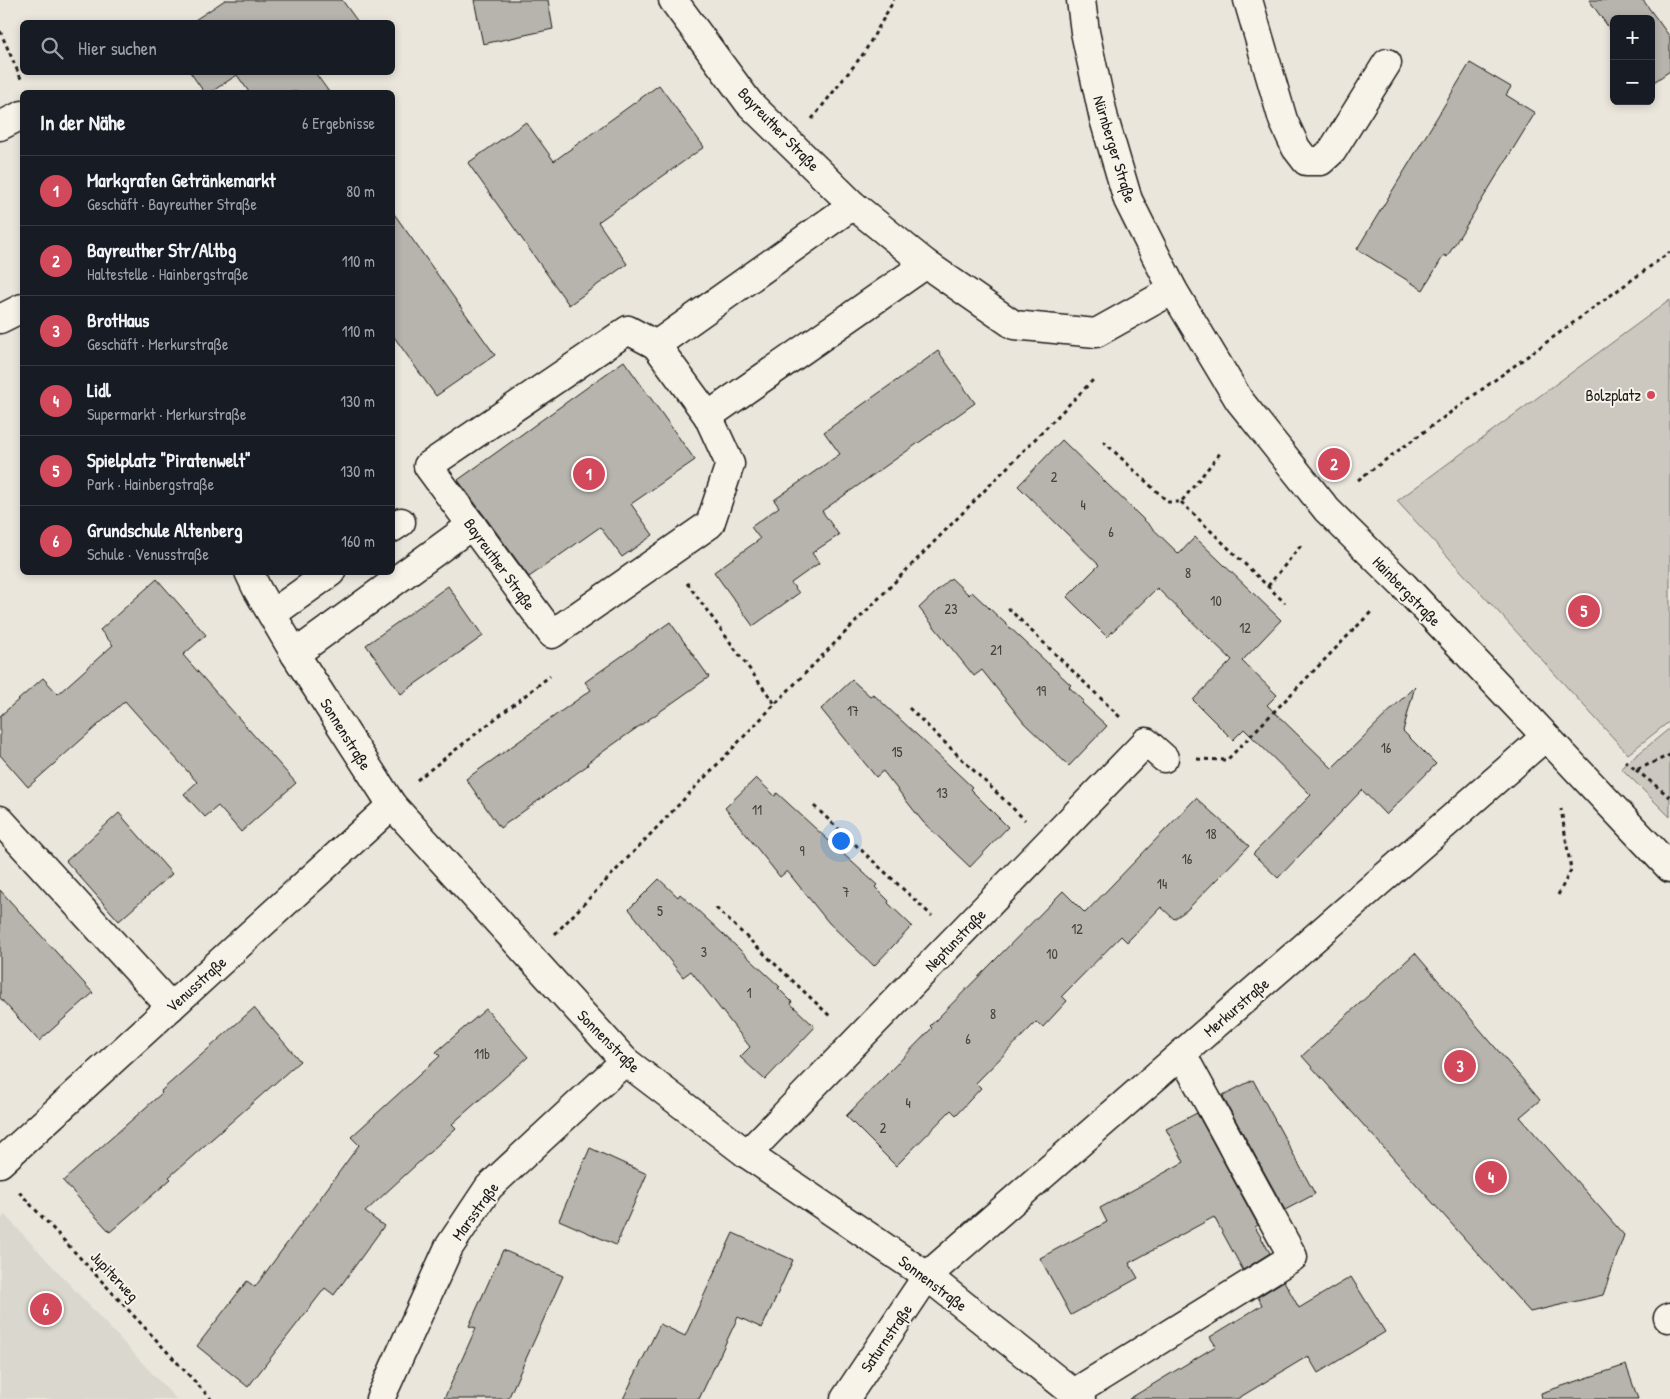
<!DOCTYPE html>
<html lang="de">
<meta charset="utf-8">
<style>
body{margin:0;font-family:"Patrick Hand",sans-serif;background:#242831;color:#f1f3f6}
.controls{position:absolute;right:15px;top:15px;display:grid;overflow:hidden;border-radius:8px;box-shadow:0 2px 8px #0003}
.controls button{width:45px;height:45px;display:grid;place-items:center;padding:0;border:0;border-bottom:1px solid #363941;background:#171b24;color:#f1f3f6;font:25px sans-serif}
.you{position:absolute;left:840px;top:840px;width:18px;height:18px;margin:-12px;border:4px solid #fff;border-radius:50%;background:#1a73e8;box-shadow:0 0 0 8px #1a73e833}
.badge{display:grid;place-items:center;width:32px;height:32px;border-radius:50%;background:#d1495b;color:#fff;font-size:16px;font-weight:700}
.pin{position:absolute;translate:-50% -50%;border:2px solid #fff;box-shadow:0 1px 5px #0006}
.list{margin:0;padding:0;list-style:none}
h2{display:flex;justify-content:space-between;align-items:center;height:65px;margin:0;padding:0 20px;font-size:21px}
h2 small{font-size:16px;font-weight:400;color:#9ea1a6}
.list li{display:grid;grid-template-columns:32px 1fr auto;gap:15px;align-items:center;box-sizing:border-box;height:70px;padding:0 20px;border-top:1px solid #363941}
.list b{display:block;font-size:19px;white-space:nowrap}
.list p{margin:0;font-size:16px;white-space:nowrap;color:#9ea1a6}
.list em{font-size:16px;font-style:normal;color:#9ea1a6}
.icon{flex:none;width:28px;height:28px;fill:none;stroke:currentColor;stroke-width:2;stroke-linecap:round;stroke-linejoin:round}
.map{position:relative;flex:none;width:1670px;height:1399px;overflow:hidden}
.search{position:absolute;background:#171b24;box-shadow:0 2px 8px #0003;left:20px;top:20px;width:375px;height:55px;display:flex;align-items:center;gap:12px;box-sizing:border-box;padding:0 18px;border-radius:8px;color:#9ea1a6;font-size:19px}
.panel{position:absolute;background:#171b24;box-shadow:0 2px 8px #0003;left:20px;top:90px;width:375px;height:485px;border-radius:8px}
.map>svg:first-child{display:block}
.built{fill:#dad7ce}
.green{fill:#ccc8c0;stroke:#74726e}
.building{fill:#b6b4ac;stroke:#1c1c1c}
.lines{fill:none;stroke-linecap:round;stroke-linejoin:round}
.minor-casing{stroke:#1c1c1c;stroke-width:31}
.path{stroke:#1c1c1c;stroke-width:3;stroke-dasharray:4 4;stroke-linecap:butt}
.minor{stroke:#f7f3e8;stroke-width:28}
.poi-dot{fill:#d1495b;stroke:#f7f3e8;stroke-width:2}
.labels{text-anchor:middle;stroke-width:4;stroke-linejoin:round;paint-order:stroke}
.number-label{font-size:14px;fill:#424240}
.street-label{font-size:16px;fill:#1c1c1c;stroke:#f7f3e8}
.poi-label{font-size:16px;fill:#1c1c1c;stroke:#f7f3e8;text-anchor:end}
</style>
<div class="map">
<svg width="1670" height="1399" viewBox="0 0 1670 1399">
<rect width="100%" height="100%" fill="#eae6dc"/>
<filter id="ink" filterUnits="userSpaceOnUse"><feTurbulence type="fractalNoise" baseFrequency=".02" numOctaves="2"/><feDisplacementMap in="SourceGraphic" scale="10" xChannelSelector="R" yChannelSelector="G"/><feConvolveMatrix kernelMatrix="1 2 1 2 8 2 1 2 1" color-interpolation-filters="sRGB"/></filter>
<g filter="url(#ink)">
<path class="built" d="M 5,1215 L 176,1399 L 0,1399 L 0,1220 Z"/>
<g class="green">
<path d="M 1670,300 L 1670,721 L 1628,754 L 1397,501 Z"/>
<path d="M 1670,728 L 1670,817 L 1621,768 Z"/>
</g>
<g class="building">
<path d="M 225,0 L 342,0 L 358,22 L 192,22 Z"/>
<path d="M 474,0 L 548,0 L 553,29 L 483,44 Z"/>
<path d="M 1589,0 L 1643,0 L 1670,37 L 1670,71 L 1651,84 L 1651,19 L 1614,19 L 1614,35 Z"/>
<path d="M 1470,63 L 1511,87 L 1506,95 L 1535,113 L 1447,257 L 1444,255 L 1423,290 L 1357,249 Z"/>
<path d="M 190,72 L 318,72 L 316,74 L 329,92 L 249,92 L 237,75 L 211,92 L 204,92 Z"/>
<path d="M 659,85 L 704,147 L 598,222 L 627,264 L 569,305 L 468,163 L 526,122 L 554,161 Z"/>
<path d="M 392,211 L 495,355 L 436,396 L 392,334 Z"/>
<path d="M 938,351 L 975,403 L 822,511 L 839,535 L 812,553 L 819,563 L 791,583 L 799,593 L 753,626 L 714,572 L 760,539 L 751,527 L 779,507 L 774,500 L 840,454 L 824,432 Z"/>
<path d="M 624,361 L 695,460 L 631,504 L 653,535 L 622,557 L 600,527 L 529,577 L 458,480 Z"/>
<path d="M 1062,440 L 1179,554 L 1195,537 L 1281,620 L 1242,661 L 1277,695 L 1267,705 L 1332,768 L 1415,686 L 1403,731 L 1436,764 L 1386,815 L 1362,790 L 1278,878 L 1253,854 L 1311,795 L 1244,729 L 1233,740 L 1193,700 L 1232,660 L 1157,588 L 1107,637 L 1067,597 L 1099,565 L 1018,486 Z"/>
<path d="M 951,578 L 969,595 L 972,592 L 1071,685 L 1069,687 L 1084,701 L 1082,703 L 1107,726 L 1069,766 L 1024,723 L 982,670 L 974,676 L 919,608 Z"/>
<path d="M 157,579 L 206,635 L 183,655 L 296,783 L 241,832 L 218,806 L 205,817 L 184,794 L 197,782 L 125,701 L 28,787 L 0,755 L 0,716 L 43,678 L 58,694 L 113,645 L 100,630 Z"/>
<path d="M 448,586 L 483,636 L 401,694 L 366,645 Z"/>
<path d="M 670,622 L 709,677 L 587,763 L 588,765 L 500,828 L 466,779 L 591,690 L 585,682 Z"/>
<path d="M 852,680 L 870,696 L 873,694 L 917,735 L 972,787 L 970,789 L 1008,827 L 970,867 L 923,822 L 883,771 L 876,777 L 821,709 Z"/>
<path d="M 756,778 L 775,796 L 777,793 L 877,885 L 875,887 L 889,901 L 888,903 L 912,926 L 874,966 L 829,923 L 787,871 L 780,877 L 725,808 Z"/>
<path d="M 1196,798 L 1249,846 L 1187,910 L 1174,919 L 1161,907 L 1127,942 L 1121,936 L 1062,996 L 1067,1001 L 1043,1027 L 1036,1022 L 976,1083 L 981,1088 L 956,1115 L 951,1110 L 896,1166 L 846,1116 L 932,1028 L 930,1026 L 1063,891 L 1085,913 Z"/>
<path d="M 119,813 L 172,874 L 119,921 L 66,861 Z"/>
<path d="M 659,879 L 678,897 L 680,894 L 780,987 L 778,988 L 792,1002 L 791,1004 L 815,1027 L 765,1080 L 740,1057 L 750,1047 L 691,971 L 683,977 L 629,909 Z"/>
<path d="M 0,890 L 93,993 L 39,1041 L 0,998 Z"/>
<path d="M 1415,953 L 1540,1100 L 1520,1117 L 1624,1235 L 1603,1295 L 1530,1312 L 1302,1056 Z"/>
<path d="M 254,1008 L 300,1061 L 169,1177 L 171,1179 L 110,1232 L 63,1181 L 162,1093 L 161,1091 Z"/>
<path d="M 486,1009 L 528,1057 L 452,1124 L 456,1128 L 365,1212 L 384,1226 L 334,1295 L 325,1288 L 248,1387 L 197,1346 L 247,1281 L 255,1287 L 359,1145 L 351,1137 L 440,1056 L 436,1052 Z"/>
<path d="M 1253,1080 L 1315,1194 L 1285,1210 L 1224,1099 L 1223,1095 Z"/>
<path d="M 1197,1113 L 1258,1225 L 1255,1227 L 1270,1253 L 1243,1270 L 1214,1217 L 1129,1263 L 1138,1278 L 1071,1315 L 1040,1258 L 1107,1222 L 1100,1208 L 1184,1162 L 1166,1129 Z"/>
<path d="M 590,1148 L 647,1174 L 616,1245 L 559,1220 Z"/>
<path d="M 733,1233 L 793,1260 L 762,1328 L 738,1317 L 699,1399 L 623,1399 L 660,1324 L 685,1336 Z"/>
<path d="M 503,1250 L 563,1276 L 508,1399 L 444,1399 L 476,1328 L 469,1326 Z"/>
<path d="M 1351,1277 L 1385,1332 L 1318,1373 L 1308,1356 L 1237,1399 L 1129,1399 L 1216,1346 L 1210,1337 L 1262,1305 L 1258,1297 L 1284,1281 L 1299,1308 Z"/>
<path d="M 1626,1365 L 1638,1399 L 1542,1399 L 1541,1393 Z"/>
</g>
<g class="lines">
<defs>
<g id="minor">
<path d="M 673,0 L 749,103 L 853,205 L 926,264 L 1014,325 L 1096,333 L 1173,290"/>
<path d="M 1081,0 L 1085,32 L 1104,119 L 1128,200 L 1173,290 L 1239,400 L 1327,510 L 1404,586 L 1670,868"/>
<path d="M 1248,0 L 1283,120 L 1296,148 L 1306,161 L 1321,161 L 1332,151 L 1387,63"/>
<path d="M 0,126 L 22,115"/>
<path d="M 853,205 L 656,345 L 708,416 L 926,264"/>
<path d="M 0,319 L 22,308"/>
<path d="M 656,345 L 628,330 L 428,466 L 552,634 L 710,524 L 730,464 L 708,416"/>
<path d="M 392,528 L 401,522"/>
<path d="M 249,572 L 257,589 L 295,654 L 392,805 L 625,1061 L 747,1154 L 927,1276 L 1081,1399"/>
<path d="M 272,614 L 331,572"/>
<path d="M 295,654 L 472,525"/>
<path d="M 0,820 L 171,1007"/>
<path d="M 747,1154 L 1146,742 L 1164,758"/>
<path d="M 0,1163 L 392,805"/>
<path d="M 1668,1318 L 1670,1317"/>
<path d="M 1074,1393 L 1293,1257 L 1182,1054"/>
<path d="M 380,1399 L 449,1247 L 489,1187 L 625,1061"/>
<path d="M 845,1399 L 927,1276 L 1545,737"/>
</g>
</defs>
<use href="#minor" class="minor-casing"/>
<g class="path">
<path d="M 0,31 L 22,81"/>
<path d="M 812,119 L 864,53 L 894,0"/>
<path d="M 1103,441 L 1168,502 L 1181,502 L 1221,452"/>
<path d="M 1358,480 L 1670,252"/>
<path d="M 1181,502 L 1285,603"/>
<path d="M 687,583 L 775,704"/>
<path d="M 1268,586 L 1302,544"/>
<path d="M 1008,608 L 1122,719"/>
<path d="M 909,708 L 1025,820"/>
<path d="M 1197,759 L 1227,760 L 1371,612"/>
<path d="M 1625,761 L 1636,770 L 1670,755"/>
<path d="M 1636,770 L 1670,797"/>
<path d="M 417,780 L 550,676"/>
<path d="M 814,806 L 932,916"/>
<path d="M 1558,895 L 1571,870 L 1561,809"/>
<path d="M 716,908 L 832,1018"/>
<path d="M 555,934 L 775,704 L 1094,379"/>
<path d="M 19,1192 L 211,1399"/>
</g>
<use href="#minor" class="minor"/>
</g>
</g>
<circle class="poi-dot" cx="1651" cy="395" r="5"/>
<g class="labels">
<g class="number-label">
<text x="1054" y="482">2</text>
<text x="1083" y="510">4</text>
<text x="1111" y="537">6</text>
<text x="1188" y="578">8</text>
<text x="1216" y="606">10</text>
<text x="951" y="614">23</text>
<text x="1245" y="633">12</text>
<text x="996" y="655">21</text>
<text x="1041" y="696">19</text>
<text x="853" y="716">17</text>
<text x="1386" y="753">16</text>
<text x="897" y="757">15</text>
<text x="942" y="798">13</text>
<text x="757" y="815">11</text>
<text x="1211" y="839">18</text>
<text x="802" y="856">9</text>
<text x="1187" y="864">16</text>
<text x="1162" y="889">14</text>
<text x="846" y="897">7</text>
<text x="660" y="916">5</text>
<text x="1077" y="934">12</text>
<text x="704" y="957">3</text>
<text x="1052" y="959">10</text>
<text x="749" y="998">1</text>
<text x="993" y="1019">8</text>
<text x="968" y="1044">6</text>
<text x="482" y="1059">11b</text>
<text x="908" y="1108">4</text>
<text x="883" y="1133">2</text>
</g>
<g class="street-label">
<text transform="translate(779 129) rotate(46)" y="6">Bayreuther Straße</text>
<text transform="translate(1115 149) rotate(73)" y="6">Nürnberger Straße</text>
<text transform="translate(500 564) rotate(54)" y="6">Bayreuther Straße</text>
<text transform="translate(1407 591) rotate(46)" y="6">Hainbergstraße</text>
<text transform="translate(346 734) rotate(58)" y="6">Sonnenstraße</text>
<text transform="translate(955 940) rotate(-46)" y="6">Neptunstraße</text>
<text transform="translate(196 984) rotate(-42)" y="6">Venusstraße</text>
<text transform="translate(1236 1007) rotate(-41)" y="6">Merkurstraße</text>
<text transform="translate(609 1041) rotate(45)" y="6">Sonnenstraße</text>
<text transform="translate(475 1211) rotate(-54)" y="6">Marsstraße</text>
<text transform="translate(115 1276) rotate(47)" y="6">Jupiterweg</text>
<text transform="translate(933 1283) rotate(37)" y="6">Sonnenstraße</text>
<text transform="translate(886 1338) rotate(-56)" y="6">Saturnstraße</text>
</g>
<g class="poi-label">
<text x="1641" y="401">Bolzplatz</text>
</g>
</g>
</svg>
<div class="controls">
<button>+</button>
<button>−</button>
</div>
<div class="you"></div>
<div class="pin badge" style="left:589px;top:474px">1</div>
<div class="pin badge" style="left:1334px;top:464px">2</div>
<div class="pin badge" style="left:1460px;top:1066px">3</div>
<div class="pin badge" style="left:1491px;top:1177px">4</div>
<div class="pin badge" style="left:1584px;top:611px">5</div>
<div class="pin badge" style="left:46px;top:1309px">6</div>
<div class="search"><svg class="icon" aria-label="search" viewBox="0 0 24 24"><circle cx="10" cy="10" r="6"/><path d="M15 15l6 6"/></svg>Hier suchen</div>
<section class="panel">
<h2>In der Nähe<small>6 Ergebnisse</small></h2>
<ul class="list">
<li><span class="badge">1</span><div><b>Markgrafen Getränkemarkt</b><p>Geschäft · Bayreuther Straße</p></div><em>80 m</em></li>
<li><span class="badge">2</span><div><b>Bayreuther Str/Altbg</b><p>Haltestelle · Hainbergstraße</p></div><em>110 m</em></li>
<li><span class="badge">3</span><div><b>BrotHaus</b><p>Geschäft · Merkurstraße</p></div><em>110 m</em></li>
<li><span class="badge">4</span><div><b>Lidl</b><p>Supermarkt · Merkurstraße</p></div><em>130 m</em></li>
<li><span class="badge">5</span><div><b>Spielplatz &quot;Piratenwelt&quot;</b><p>Park · Hainbergstraße</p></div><em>130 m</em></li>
<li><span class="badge">6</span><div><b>Grundschule Altenberg</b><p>Schule · Venusstraße</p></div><em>160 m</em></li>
</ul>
</section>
</div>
